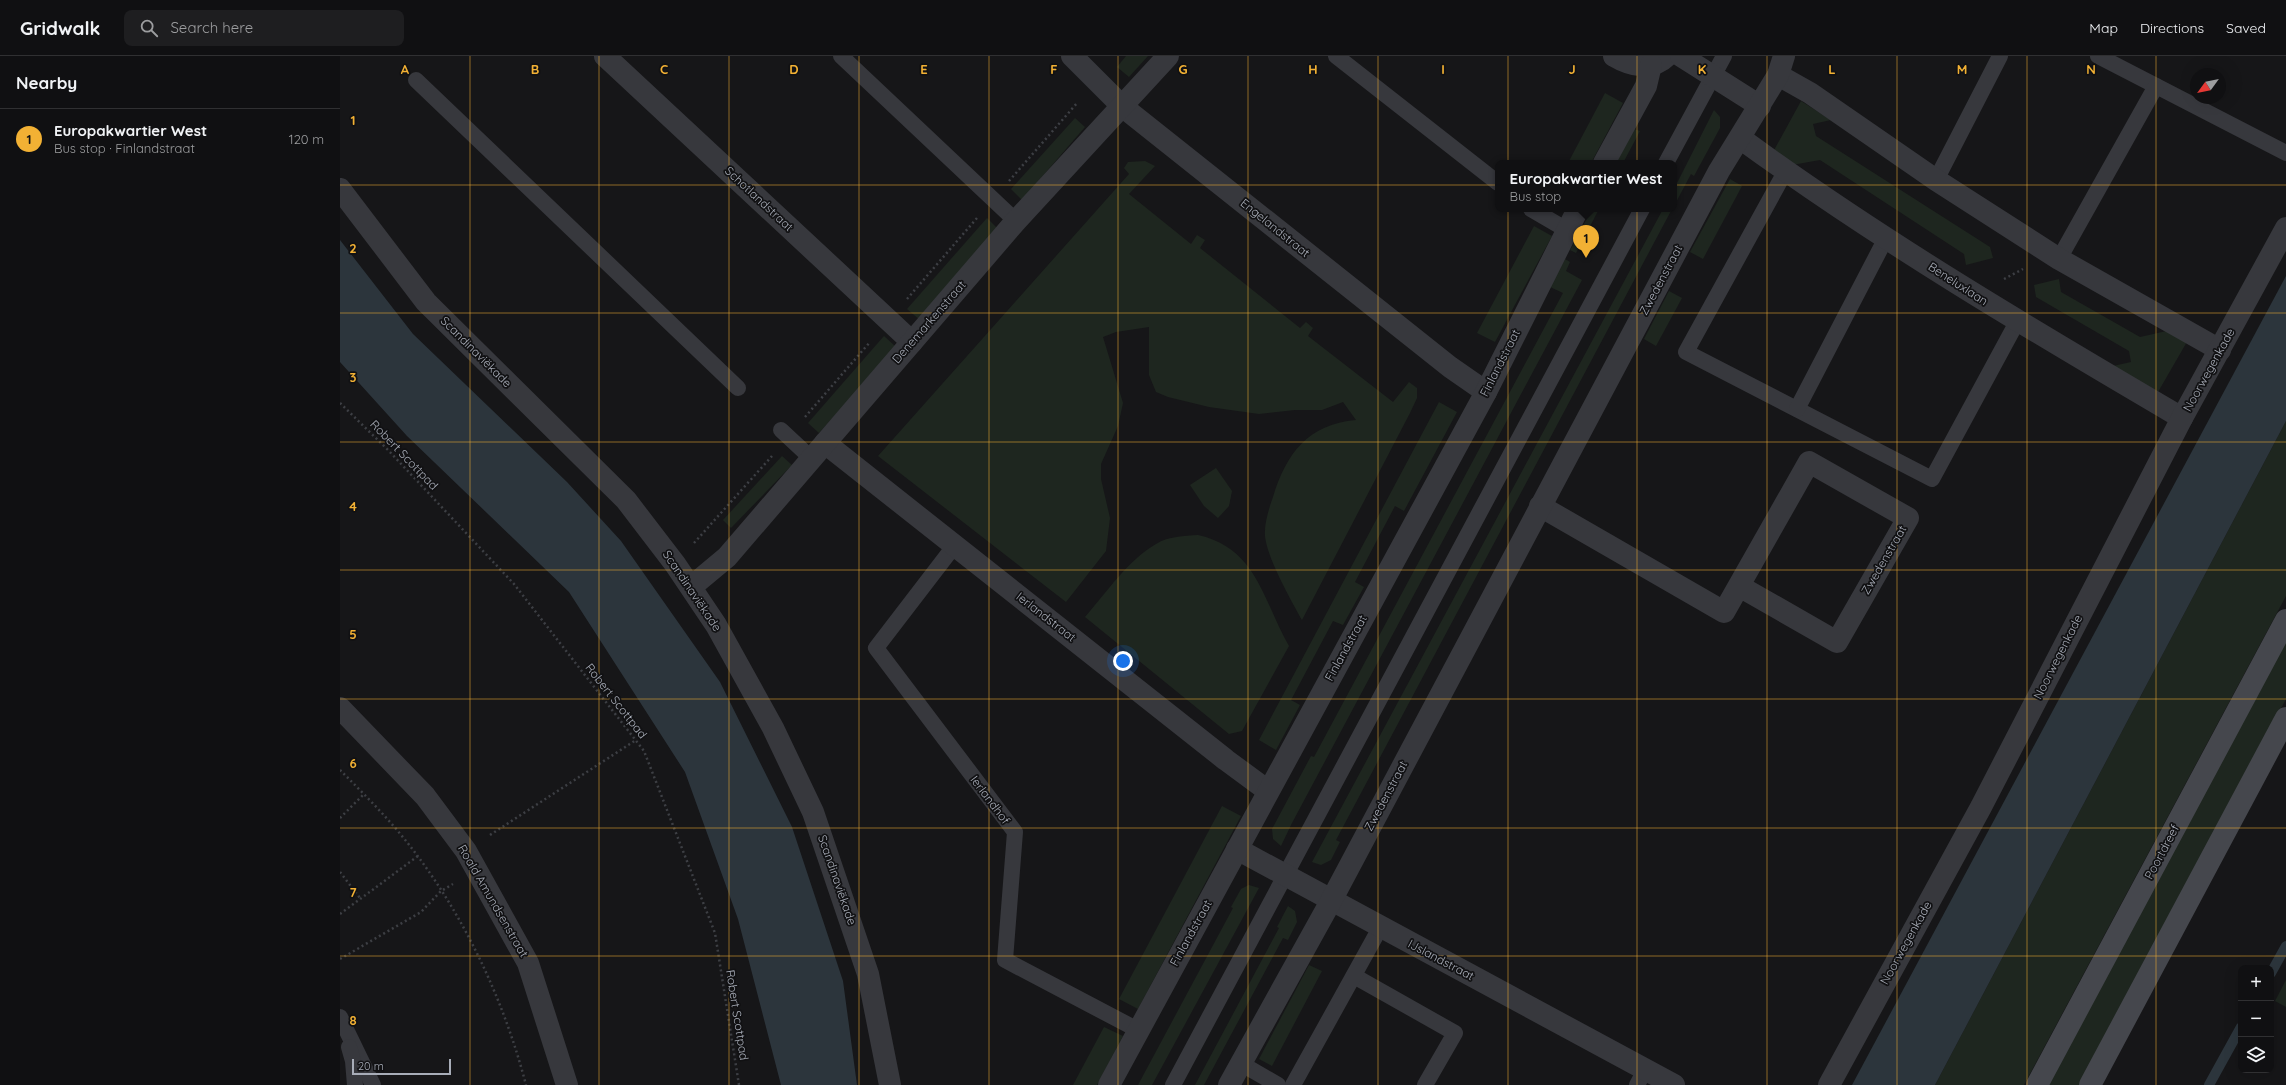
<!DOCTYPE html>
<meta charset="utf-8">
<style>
body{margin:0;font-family:Quicksand,sans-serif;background:#1e1e20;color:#f1f3f6}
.controls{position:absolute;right:12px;bottom:12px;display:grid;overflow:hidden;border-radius:8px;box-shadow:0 4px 16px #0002}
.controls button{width:36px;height:36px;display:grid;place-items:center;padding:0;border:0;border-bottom:1px solid #303032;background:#101012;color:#f1f3f6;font:20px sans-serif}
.compass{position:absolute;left:1850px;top:12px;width:36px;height:36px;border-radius:50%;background:#101012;box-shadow:0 4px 16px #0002;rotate:237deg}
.scale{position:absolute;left:12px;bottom:10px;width:99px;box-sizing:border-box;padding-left:4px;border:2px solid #a8adb8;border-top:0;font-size:11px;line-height:14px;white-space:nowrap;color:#a8adb8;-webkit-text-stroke:3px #111113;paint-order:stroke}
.you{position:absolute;left:783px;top:605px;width:14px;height:14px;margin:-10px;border:3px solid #fff;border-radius:50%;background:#1a73e8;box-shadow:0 0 0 6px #1a73e833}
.badge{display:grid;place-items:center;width:26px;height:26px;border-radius:50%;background:#f2b134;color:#111;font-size:13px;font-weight:700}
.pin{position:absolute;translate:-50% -33px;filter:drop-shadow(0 1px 2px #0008)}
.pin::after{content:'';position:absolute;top:21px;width:14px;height:12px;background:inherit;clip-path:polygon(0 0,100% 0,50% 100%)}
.popup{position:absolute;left:1155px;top:104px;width:182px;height:52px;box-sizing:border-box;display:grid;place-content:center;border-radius:8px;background:#101012;filter:drop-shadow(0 1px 3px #0005);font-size:13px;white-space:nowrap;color:#9c9d9f}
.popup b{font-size:15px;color:#f1f3f6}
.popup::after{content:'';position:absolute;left:50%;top:100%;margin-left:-8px;border:8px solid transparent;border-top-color:#101012}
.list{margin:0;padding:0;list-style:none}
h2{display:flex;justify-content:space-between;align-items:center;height:52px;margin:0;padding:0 16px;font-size:17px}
h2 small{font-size:13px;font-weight:400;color:#9c9d9f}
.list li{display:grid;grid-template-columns:26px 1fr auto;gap:12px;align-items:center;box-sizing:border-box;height:60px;padding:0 16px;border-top:1px solid #303032}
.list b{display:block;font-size:15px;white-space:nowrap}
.list p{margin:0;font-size:13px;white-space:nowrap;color:#9c9d9f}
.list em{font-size:13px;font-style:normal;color:#9c9d9f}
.icon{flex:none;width:22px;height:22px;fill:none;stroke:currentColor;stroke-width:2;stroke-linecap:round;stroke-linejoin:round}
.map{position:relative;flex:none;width:1946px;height:1029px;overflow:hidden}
header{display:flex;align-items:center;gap:24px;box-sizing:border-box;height:56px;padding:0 20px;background:#101012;border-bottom:1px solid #303032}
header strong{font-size:19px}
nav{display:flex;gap:22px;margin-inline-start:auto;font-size:14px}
.search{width:280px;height:36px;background:#1e1e20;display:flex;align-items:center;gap:10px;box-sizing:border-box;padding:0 14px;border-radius:8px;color:#9c9d9f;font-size:15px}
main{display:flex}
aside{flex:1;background:#101012}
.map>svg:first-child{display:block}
.green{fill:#1e261f}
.water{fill:#2c353c}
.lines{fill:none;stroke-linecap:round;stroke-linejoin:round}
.stream{stroke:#2c353c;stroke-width:10}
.path{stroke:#3d3f44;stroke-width:2.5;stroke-dasharray:2 3;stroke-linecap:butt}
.lane{stroke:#37383d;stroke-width:16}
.street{stroke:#37383d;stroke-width:22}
.secondary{stroke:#45474d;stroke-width:22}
.grid{fill:none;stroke:#f2b134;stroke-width:1;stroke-opacity:0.55}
.labels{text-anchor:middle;stroke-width:3.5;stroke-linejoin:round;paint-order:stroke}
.street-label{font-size:12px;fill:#a8adb8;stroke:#111113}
.grid-label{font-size:13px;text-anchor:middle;font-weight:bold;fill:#f2b134;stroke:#111113;stroke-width:3.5;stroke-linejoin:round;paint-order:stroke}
</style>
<header>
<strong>Gridwalk</strong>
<div class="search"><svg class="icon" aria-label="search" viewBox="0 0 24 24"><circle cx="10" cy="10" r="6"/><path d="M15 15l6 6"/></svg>Search here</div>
<nav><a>Map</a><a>Directions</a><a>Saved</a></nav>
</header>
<main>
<aside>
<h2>Nearby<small></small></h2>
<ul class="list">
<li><span class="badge">1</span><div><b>Europakwartier West</b><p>Bus stop · Finlandstraat</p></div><em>120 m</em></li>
</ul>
</aside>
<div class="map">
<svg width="1946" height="1029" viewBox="0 0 1946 1029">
<rect width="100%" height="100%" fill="#161618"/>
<g class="green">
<path d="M 786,0 L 808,0 L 789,21 L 777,11 Z"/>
<path d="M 1265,37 L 1283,47 L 1251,107 L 1228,107 Z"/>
<path d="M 1461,45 L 1491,64 L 1473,68 L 1476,80 L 1650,191 L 1653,202 L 1626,209 L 1624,198 L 1480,104 L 1452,109 L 1433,96 Z"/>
<path d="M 1374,54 L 1380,61 L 1380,72 L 1354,120 L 1351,118 L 1334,150 L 1334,133 Z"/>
<path d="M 735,62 L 745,71 L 682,144 L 671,133 Z"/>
<path d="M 1294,73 L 1300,75 L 1283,107 L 1276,107 Z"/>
<path d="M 805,105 L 815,110 L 789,138 L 851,188 L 857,179 L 865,184 L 860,192 L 960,272 L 966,266 L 973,272 L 968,280 L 1053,346 L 1069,326 L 1077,332 L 1077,342 L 1070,357 L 962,564 C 951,544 927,502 925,480 C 924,468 929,452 933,441 C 946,398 968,368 1016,364 L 1003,346 L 982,354 L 955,354 L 919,358 L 869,351 L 828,341 L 816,336 L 809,319 L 809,271 L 776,276 L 763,281 L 783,347 L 778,370 L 761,408 L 761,423 L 770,462 L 766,495 L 726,546 L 538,400 L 789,118 L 784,112 L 788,106 Z"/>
<path d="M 1390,123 L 1402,130 L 1363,203 L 1350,196 Z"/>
<path d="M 1252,153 L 1259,153 L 1236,197 L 1230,194 Z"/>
<path d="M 1323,153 L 1332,153 L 996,784 L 1000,786 L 991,804 L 981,809 L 972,806 Z"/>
<path d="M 647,162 L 657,172 L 580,264 L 567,253 Z"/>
<path d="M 1194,170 L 1212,180 L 1155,286 L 1137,277 Z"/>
<path d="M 1225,203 L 1230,206 L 1226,215 L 1242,224 L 952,767 L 941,790 L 933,783 L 932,773 L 971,700 L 974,701 L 1223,237 L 1210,231 Z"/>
<path d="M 1719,223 L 1721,236 L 1800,281 L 1831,274 L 1848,284 L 1818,336 L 1773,310 L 1791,306 L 1789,295 L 1696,241 L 1694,229 Z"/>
<path d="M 1329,235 L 1342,242 L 1316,290 L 1304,283 Z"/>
<path d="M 544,280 L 556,291 L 479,377 L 468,367 Z"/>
<path d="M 1099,346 L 1117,356 L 1064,455 L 1055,450 L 1015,526 L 1024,531 L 1003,569 L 993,565 L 951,644 L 960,649 L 936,694 L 919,684 Z"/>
<path d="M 1946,365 L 1946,540 L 1684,1029 L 1595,1029 Z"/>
<path d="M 442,400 L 452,409 L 391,472 L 383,464 Z"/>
<path d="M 876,412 L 892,435 L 889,450 L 878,462 L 864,450 L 850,429 Z"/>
<path d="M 858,479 C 917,492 923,545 949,590 L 902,675 L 889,678 L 745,561 C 767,536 788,504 816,488 C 829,480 844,480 858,479 Z"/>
<path d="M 1946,579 L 1946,643 L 1739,1029 L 1705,1029 Z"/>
<path d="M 882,750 L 901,760 L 798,953 L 779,943 Z"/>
<path d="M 909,829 L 919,832 L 812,1029 L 798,1029 L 893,852 L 891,851 L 901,833 Z"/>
<path d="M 948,850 L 955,855 L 957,866 L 948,884 L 943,882 L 864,1029 L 855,1029 L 939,872 L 937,871 Z"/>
<path d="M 969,909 L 982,915 L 932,1010 L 919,1003 Z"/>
<path d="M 1946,924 L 1946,951 L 1935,945 Z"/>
<path d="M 764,971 L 783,980 L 757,1029 L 733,1029 Z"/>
</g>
<g class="water">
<path d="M 0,184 L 73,278 L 227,426 L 281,485 L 380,626 L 452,771 L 503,925 L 517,1029 L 441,1029 L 398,863 L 345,716 L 229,536 L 67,380 L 0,306 Z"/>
<path d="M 1946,220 L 1946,365 L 1595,1029 L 1512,1029 Z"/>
</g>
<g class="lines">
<g class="stream">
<path d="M 1931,917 L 1946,890"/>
<path d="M 1869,1029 L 1901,971"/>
</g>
<g class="path">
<path d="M 669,125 L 738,46"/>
<path d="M 1664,223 L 1683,213"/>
<path d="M 567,243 L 637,162"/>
<path d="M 0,347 L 48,394 L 174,528 L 304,695 L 375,877 L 399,1029"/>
<path d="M 465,361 L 530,286"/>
<path d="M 354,487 L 432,400"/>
<path d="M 0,714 C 24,738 49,763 70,790 C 124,859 164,944 186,1029"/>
<path d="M 0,762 L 24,738"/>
<path d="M 150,779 L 296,684"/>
<path d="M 0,816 L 20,842"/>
<path d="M 0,858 L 78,800"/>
<path d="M 0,903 L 81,856 L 101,835 L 113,828"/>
</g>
<g class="lane">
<path d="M 501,0 L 676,165"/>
<path d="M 996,0 L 1158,127"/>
<path d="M 1758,0 L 1946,97"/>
<path d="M 76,24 L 398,332"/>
<path d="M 1326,107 L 1384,0"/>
<path d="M 1445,116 L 1346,296 L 1592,423 L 1677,266"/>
<path d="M 1596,124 L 1660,0"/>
<path d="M 1191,153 L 1227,174"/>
<path d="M 1719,203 L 1816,30"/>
<path d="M 1457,353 L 1546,182"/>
<path d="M 441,374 L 471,402"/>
<path d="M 615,489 L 536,592 L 675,776 L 665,904 L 798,974"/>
<path d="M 1014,920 L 1115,977 L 1085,1029"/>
<path d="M 0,961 L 33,1029"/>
<path d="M 9,991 L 13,1005 L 15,1029"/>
<path d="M 900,1007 L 938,1029"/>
<path d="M 833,1029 L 1302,153"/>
<path d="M 953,1029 L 1040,872"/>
<path d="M 1297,1029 L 1305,1014"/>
</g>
<g class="street">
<path d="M 265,0 L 572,286"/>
<path d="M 732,0 L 783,51 L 1110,311 L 1146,336"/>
<path d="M 1274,0 C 1291,10 1312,15 1327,0"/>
<path d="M 1341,0 L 1420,50"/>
<path d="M 1438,19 L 1470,37 L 1596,124 L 1719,203 L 1880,294"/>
<path d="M 1400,82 C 1541,185 1692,274 1842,362"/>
<path d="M 1264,107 L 1306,30 L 1311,9"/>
<path d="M 0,133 L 86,246 L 286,444 L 335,508 L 376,569 L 433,672 L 473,756 L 528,918 L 550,1029"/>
<path d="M 485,387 L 886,704 L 928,735"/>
<path d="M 1200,450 L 1384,556 L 1469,406 L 1568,462 L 1497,586 L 1399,530"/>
<path d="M 351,531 L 387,501 L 676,165 L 828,0"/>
<path d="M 0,652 L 85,740 L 126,795 L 188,907 L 227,1029"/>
<path d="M 897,793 L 1334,1029"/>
<path d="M 769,1029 L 1146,336 L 1238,153"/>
<path d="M 889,1029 L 991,845 L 1379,115 L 1438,19 L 1444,0"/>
<path d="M 1489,1029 L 1641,751 L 1842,362 L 1946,172"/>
</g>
<g class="secondary">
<path d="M 1697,1029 L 1946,564"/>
<path d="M 1750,1029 L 1946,662"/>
</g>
</g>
<path class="grid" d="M 130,0 L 130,1029M 259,0 L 259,1029M 389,0 L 389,1029M 519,0 L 519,1029M 649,0 L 649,1029M 778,0 L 778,1029M 908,0 L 908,1029M 1038,0 L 1038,1029M 1168,0 L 1168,1029M 1297,0 L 1297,1029M 1427,0 L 1427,1029M 1557,0 L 1557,1029M 1687,0 L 1687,1029M 1816,0 L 1816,1029M 0,129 L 1946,129M 0,257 L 1946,257M 0,386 L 1946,386M 0,514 L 1946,514M 0,643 L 1946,643M 0,772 L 1946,772M 0,900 L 1946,900"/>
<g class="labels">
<g class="street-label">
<text transform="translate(419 143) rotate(43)" y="4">Schotlandstraat</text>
<text transform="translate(935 172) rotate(39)" y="4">Engelandstraat</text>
<text transform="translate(1321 224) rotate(-62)" y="4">Zwedenstraat</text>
<text transform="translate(1618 228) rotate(33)" y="4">Beneluxlaan</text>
<text transform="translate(589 266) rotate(-49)" y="4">Denemarkenstraat</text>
<text transform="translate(136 296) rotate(45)" y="4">Scandinaviëkade</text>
<text transform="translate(1160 307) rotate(-63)" y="4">Finlandstraat</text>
<text transform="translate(1869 314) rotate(-61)" y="4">Noorwegenkade</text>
<text transform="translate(64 399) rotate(46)" y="4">Robert Scottpad</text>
<text transform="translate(1544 504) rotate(-60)" y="4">Zwedenstraat</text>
<text transform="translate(352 535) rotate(56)" y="4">Scandinaviëkade</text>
<text transform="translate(706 561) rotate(38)" y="4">Ierlandstraat</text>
<text transform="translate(1006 592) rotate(-61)" y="4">Finlandstraat</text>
<text transform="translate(1718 601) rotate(-63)" y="4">Noorwegenkade</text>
<text transform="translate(276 645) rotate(52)" y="4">Robert Scottpad</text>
<text transform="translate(1046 740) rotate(-62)" y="4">Zwedenstraat</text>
<text transform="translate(650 744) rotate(53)" y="4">Ierlandhof</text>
<text transform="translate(1822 796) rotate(-62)" y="4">Poortdreef</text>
<text transform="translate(497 824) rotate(71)" y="4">Scandinaviëkade</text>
<text transform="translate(153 845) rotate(60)" y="4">Roald Amundsenstraat</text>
<text transform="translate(851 877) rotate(-61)" y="4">Finlandstraat</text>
<text transform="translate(1566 887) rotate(-61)" y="4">Noorwegenkade</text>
<text transform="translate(1101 904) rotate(28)" y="4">IJslandstraat</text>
<text transform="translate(397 959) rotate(81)" y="4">Robert Scottpad</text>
</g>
</g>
<g class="grid-label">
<text x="65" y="18">A</text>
<text x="195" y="18">B</text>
<text x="324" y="18">C</text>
<text x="454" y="18">D</text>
<text x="584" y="18">E</text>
<text x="714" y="18">F</text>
<text x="843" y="18">G</text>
<text x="973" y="18">H</text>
<text x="1103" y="18">I</text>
<text x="1232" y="18">J</text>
<text x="1362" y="18">K</text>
<text x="1492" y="18">L</text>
<text x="1622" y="18">M</text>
<text x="1751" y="18">N</text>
<text x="13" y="69">1</text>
<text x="13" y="197">2</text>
<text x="13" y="326">3</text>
<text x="13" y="455">4</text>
<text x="13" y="583">5</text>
<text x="13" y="712">6</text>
<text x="13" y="841">7</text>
<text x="13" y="969">8</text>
</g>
</svg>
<div class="controls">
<button>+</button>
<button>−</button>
<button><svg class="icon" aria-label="layers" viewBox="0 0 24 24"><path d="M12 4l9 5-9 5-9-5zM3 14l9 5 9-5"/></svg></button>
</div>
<svg class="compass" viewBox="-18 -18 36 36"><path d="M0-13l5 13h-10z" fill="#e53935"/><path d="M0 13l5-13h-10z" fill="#9c9d9f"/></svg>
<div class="scale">20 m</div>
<div class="you"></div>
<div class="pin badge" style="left:1246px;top:202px">1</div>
<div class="popup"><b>Europakwartier West</b>Bus stop</div>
</div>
</main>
